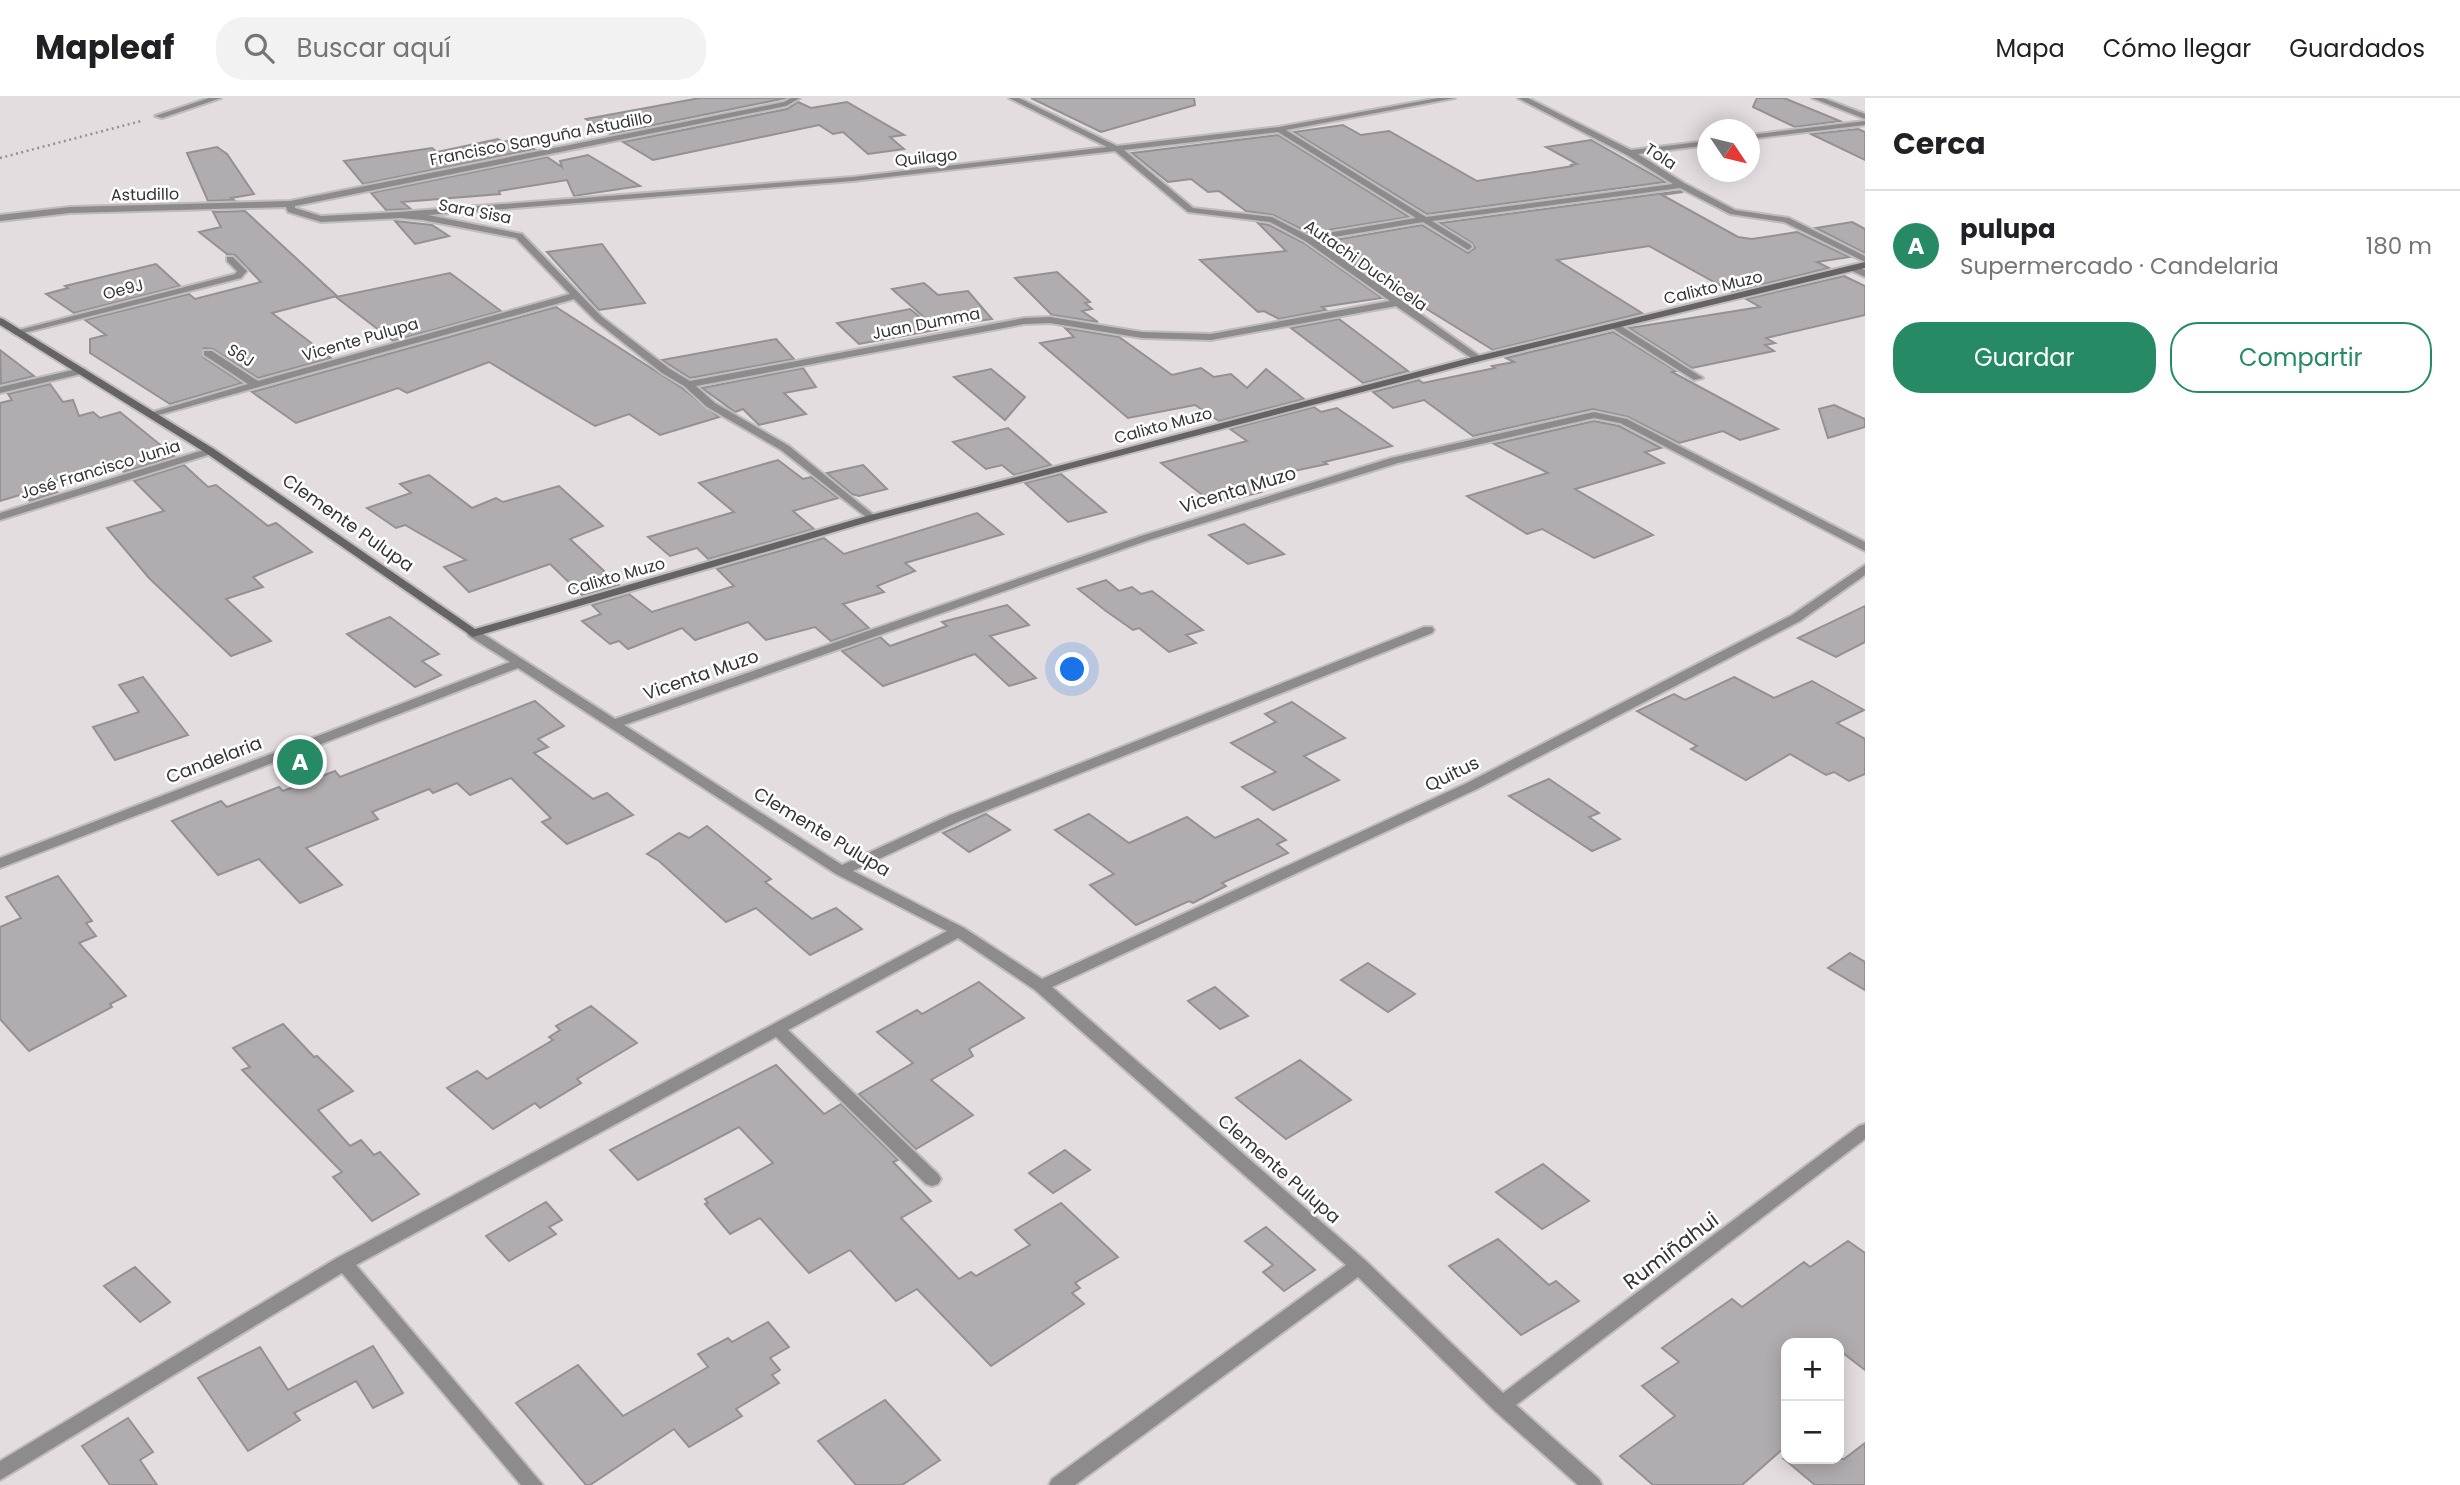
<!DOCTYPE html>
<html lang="es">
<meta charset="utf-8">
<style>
body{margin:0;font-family:Poppins,sans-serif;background:#f2f2f2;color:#202124}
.controls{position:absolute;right:21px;bottom:21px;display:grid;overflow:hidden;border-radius:14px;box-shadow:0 4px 18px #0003}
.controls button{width:63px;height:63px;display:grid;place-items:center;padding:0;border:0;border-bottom:2px solid #e0e0e0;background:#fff;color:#202124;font:35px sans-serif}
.compass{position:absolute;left:1697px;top:21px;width:63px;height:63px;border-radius:50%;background:#fff;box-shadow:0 4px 18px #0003;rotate:125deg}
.you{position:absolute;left:1073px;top:572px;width:24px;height:24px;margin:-18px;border:5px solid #fff;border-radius:50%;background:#1a73e8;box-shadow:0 0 0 10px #1a73e833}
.badge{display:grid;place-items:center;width:46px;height:46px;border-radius:50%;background:#268a65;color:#fff;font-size:23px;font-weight:700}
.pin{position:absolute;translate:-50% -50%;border:4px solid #fff;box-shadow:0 2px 7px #0006}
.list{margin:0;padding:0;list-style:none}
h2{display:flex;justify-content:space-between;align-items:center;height:91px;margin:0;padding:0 28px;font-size:30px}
h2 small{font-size:23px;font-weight:400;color:#757577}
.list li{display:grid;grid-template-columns:46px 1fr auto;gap:21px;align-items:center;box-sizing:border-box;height:112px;padding:0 28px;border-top:2px solid #e0e0e0}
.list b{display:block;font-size:26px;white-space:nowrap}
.list p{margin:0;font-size:23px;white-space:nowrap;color:#757577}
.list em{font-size:23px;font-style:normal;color:#757577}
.actions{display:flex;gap:14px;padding:21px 28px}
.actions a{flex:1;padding:16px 0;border:2px solid #268a65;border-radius:28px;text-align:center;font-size:24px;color:#268a65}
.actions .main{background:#268a65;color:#fff}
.icon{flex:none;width:38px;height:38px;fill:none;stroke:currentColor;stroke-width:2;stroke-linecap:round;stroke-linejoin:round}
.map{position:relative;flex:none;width:1865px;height:1387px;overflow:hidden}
header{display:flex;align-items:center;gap:42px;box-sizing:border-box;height:98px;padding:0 35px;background:#fff;border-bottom:2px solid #e0e0e0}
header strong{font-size:33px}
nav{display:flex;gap:38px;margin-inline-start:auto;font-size:24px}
.search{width:490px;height:63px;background:#f2f2f2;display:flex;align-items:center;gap:18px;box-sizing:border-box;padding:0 24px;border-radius:28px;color:#757577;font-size:26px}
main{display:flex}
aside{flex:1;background:#fff}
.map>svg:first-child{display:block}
.building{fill:#b1acaf;stroke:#959093;stroke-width:2}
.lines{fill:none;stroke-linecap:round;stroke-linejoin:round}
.street-casing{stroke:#c0bbbe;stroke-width:4}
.secondary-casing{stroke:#c0bbbe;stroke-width:4}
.path{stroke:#959193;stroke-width:2.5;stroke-dasharray:2 3.5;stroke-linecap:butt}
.street{fill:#8d8b8c;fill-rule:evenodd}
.secondary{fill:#666365;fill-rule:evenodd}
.labels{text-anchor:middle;stroke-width:5;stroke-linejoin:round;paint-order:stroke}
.far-street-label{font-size:16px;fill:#363435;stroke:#fff}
.street-label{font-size:18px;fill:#363435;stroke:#fff}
.near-street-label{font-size:21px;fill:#363435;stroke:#fff}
</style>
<header>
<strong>Mapleaf</strong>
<div class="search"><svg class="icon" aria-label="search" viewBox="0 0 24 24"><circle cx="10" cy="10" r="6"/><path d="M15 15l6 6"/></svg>Buscar aquí</div>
<nav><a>Mapa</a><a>Cómo llegar</a><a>Guardados</a></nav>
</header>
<main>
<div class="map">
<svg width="1865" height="1387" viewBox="0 0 1865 1387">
<rect width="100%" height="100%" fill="#e3dde0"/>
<g class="building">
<path d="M 700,0 L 786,0 L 610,36 L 586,21 Z"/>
<path d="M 1031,0 L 1194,0 L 1195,7 L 1101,34 Z"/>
<path d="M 1757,0 L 1784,0 L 1840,23 L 1795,29 L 1753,9 Z"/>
<path d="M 798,4 L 811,10 L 847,4 L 904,37 L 890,39 L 904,51 L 868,56 L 843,34 L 833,36 L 819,27 L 653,62 L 623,44 L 787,11 Z"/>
<path d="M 1343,27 L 1361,37 L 1389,33 L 1477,83 L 1573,68 L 1570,67 L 1577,66 L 1546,49 L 1591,42 L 1665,84 L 1427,116 L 1294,34 Z"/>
<path d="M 1858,31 L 1865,34 L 1865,62 L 1811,36 Z"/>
<path d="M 1278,37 L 1409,119 L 1309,135 L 1273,117 L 1246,113 L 1219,93 L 1208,94 L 1191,81 L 1168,84 L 1132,55 Z"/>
<path d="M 498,41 L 503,44 L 517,41 L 534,51 L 363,86 L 344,63 L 432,50 L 437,54 Z"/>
<path d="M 217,49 L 227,56 L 254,96 L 231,100 L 234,102 L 208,103 L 187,55 Z"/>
<path d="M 588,57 L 640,88 L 574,98 L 567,82 L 499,93 L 500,96 L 402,104 L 411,111 L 386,112 L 371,95 L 547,59 L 562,69 L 560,63 Z"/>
<path d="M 1680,93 L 1683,94 L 1662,97 L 1738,139 L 1752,141 L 1797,134 L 1849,159 L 1817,164 L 1829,170 L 1732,194 L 1649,148 L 1557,162 L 1642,215 L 1493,252 L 1404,197 L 1399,198 L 1323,144 L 1422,127 L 1468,155 L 1475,150 L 1472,145 L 1440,125 Z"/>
<path d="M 245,113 L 337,198 L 272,215 L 331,260 L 258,280 L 213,251 L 204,250 L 203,259 L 242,285 L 170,306 L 90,255 L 90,241 L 106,237 L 85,222 L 189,196 L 195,201 L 261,184 L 235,157 L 227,156 L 199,134 L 221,129 L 213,114 Z"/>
<path d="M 395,123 L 432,127 L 449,138 L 415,146 Z"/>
<path d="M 1852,124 L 1865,131 L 1865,155 L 1816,130 Z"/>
<path d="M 1258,125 L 1269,127 L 1304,145 L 1382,200 L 1322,209 L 1326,212 L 1279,221 L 1264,213 L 1258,214 L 1200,162 L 1286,153 Z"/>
<path d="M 602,146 L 630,184 L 645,205 L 599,212 L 547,154 Z"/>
<path d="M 156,166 L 180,188 L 74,215 L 46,196 L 68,190 L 65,188 Z"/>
<path d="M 1057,174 L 1090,204 L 1085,205 L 1092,211 L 1082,213 L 1098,224 L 1052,217 L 1015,180 Z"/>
<path d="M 450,175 L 501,213 L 393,243 L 336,199 Z"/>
<path d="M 1844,178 L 1865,188 L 1865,217 L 1766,240 L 1775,245 L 1765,247 L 1774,253 L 1692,270 L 1629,230 L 1760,209 L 1746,201 Z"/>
<path d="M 924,185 L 938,197 L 968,193 L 992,221 L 935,229 L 892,191 Z"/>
<path d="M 556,209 L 682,290 L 719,319 L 660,337 L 629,316 L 595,328 L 489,264 L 407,295 L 398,290 L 296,325 L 252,294 Z"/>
<path d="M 910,211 L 936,232 L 859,246 L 837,225 Z"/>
<path d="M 1339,221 L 1408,273 L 1363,285 L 1291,230 Z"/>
<path d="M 1065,230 L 1119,239 L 1172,277 L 1201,270 L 1214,279 L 1231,276 L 1247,290 L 1266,271 L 1304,301 L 1219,323 L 1195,307 L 1128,320 L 1040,245 L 1074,239 Z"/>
<path d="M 1613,234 L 1676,273 L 1672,274 L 1778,331 L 1740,342 L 1723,333 L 1679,345 L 1628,319 L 1593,311 L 1473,338 L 1424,302 L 1393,310 L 1373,294 L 1419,282 L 1423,285 L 1495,270 L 1492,268 L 1514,264 L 1506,260 Z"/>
<path d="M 776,241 L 794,261 L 690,280 L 662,262 Z"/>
<path d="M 0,252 L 34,278 L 1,286 Z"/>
<path d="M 803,270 L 816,289 L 784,295 L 806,316 L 759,327 L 743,311 L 735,314 L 702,290 Z"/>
<path d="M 991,271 L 1025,299 L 1005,322 L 954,279 Z"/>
<path d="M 50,286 L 63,304 L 73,302 L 79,318 L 93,314 L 100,320 L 120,314 L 174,358 L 124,374 L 116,365 L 47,385 L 57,394 L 30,403 L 23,396 L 0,403 L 0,305 L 12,302 L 8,296 Z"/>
<path d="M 1834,307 L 1865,321 L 1865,329 L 1828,340 L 1819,311 Z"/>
<path d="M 1314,309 L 1321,314 L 1337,310 L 1392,348 L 1324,364 L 1327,366 L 1246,383 L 1261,394 L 1214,406 L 1161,365 L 1247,343 L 1230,331 Z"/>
<path d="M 1594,323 L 1619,328 L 1661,350 L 1645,354 L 1664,365 L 1575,391 L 1653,437 L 1594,460 L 1542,431 L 1527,436 L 1467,398 L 1548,375 L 1494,346 Z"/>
<path d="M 1008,330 L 1051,367 L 1014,377 L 1002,367 L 986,371 L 953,344 Z"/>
<path d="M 778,362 L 803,381 L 811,379 L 838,400 L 793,413 L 814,431 L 708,461 L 697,450 L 670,458 L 648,439 L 734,414 L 699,385 Z"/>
<path d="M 184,367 L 208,389 L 216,387 L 268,428 L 276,425 L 312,454 L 253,479 L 263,489 L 226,501 L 271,543 L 231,558 L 149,480 L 107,430 L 164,413 L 134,383 Z"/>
<path d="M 863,367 L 887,391 L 859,398 L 852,396 L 827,375 Z"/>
<path d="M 1061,376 L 1106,414 L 1068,424 L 1025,385 Z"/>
<path d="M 429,377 L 472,410 L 496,400 L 503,404 L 559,388 L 603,428 L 570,441 L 619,487 L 582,497 L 550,466 L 469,494 L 444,469 L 466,462 L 405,427 L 396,430 L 367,410 L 411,395 L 400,386 Z"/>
<path d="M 977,415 L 1003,436 L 905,465 L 915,473 L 877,488 L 884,494 L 843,506 L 869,530 L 831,543 L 815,529 L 766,542 L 748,524 L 695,542 L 682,530 L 628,551 L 619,543 L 610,546 L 582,523 L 601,516 L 592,507 L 629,496 L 652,514 L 734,488 L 717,471 L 824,440 L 844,456 Z"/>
<path d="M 1244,426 L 1284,456 L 1248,466 L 1209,437 Z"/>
<path d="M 1106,482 L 1119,493 L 1132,489 L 1141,496 L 1152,493 L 1203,532 L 1186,537 L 1196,545 L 1169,554 L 1139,530 L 1133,532 L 1106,513 L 1078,491 Z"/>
<path d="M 1007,507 L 1029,527 L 990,538 L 1036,580 L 1009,588 L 975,556 L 883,588 L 842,553 L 880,539 L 890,548 L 947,528 L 942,524 Z"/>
<path d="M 1865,508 L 1865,544 L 1836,559 L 1798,540 Z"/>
<path d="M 390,519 L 439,556 L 422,563 L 441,577 L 415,589 L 347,536 Z"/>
<path d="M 143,579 L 188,637 L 115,662 L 93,629 L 139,614 L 119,587 Z"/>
<path d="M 1734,579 L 1774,600 L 1812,583 L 1864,612 L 1837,625 L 1865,641 L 1865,676 L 1849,683 L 1834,674 L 1826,677 L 1790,656 L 1746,682 L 1691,651 L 1697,648 L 1637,613 L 1674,596 L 1685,602 Z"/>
<path d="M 535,603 L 564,628 L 538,641 L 548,649 L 534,655 L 593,701 L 607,695 L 633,717 L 567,746 L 542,724 L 551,720 L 511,680 L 470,697 L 457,685 L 433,695 L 429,691 L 372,714 L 378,721 L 306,750 L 342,787 L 300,805 L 259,761 L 218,777 L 172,723 L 221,703 L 227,709 L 279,689 L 283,693 L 335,673 L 340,679 Z"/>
<path d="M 1292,604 L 1345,640 L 1304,658 L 1339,682 L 1273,712 L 1242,689 L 1276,674 L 1231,645 L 1276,624 L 1265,616 Z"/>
<path d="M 1549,681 L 1599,715 L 1589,719 L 1620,741 L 1592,753 L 1509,698 Z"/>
<path d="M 986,716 L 1010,732 L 969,754 L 943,735 Z"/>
<path d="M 1089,716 L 1129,745 L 1187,719 L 1215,740 L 1258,721 L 1286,742 L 1277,746 L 1288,755 L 1222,785 L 1226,788 L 1193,805 L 1189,803 L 1136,827 L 1090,787 L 1114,776 L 1055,732 Z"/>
<path d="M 707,728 L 771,781 L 765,784 L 812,821 L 836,810 L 862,831 L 810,857 L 756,810 L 726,824 L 659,763 L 647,756 L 679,735 L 689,740 Z"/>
<path d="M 58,778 L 92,823 L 86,825 L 96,838 L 79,845 L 126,898 L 110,906 L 112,909 L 29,953 L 0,921 L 0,829 L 21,820 L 6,799 Z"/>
<path d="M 1850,855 L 1865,864 L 1865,892 L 1828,870 Z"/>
<path d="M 1368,865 L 1415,896 L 1388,914 L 1341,882 Z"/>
<path d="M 979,884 L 1024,920 L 969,951 L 973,958 L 931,982 L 973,1017 L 916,1051 L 859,996 L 913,965 L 877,934 L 917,912 L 922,916 Z"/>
<path d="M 1215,889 L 1248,918 L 1220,931 L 1188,903 Z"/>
<path d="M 591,908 L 637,945 L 577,981 L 581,985 L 540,1010 L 535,1005 L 493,1031 L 447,990 L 477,973 L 487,981 L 553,942 L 549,939 L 560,932 L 556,928 Z"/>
<path d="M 283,926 L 314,959 L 317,958 L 353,993 L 318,1012 L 350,1048 L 361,1042 L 374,1057 L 380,1054 L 419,1096 L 372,1123 L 333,1079 L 342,1074 L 242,972 L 250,969 L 233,950 Z"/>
<path d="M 1300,962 L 1351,1002 L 1286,1041 L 1236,1000 Z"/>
<path d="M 776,967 L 824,1016 L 841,1006 L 898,1062 L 893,1064 L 931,1103 L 901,1120 L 959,1181 L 971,1174 L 976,1178 L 1030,1147 L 1015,1132 L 1061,1105 L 1118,1159 L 1075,1185 L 1080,1190 L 1072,1195 L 1084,1206 L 991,1268 L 917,1191 L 896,1203 L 850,1152 L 809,1175 L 760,1120 L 730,1136 L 705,1106 L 708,1105 L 705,1101 L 773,1065 L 739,1029 L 638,1082 L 610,1052 Z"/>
<path d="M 1065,1052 L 1090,1072 L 1053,1095 L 1029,1075 Z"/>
<path d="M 1543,1066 L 1589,1103 L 1542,1131 L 1496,1094 Z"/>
<path d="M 546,1104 L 562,1122 L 549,1129 L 556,1136 L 509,1163 L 486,1138 Z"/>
<path d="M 1266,1129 L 1315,1172 L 1284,1193 L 1263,1174 L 1273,1167 L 1245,1143 Z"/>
<path d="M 1498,1141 L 1549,1187 L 1556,1183 L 1579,1203 L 1521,1237 L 1449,1168 Z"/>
<path d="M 1848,1143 L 1865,1155 L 1865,1272 L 1839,1252 L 1839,1245 L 1786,1245 L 1786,1348 L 1742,1387 L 1653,1387 L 1620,1358 L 1675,1318 L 1642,1288 L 1679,1264 L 1662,1250 L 1732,1201 L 1742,1209 L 1804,1164 L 1810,1169 Z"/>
<path d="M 135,1169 L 170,1204 L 140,1224 L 104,1188 Z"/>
<path d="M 768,1224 L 789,1249 L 770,1260 L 780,1272 L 772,1277 L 779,1285 L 736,1311 L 742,1318 L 689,1349 L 674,1331 L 590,1387 L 586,1387 L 516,1305 L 578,1267 L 623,1318 L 708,1269 L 698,1256 L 728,1240 L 732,1244 Z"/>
<path d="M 373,1248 L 403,1295 L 373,1310 L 356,1283 L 294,1315 L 300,1322 L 248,1353 L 198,1280 L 260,1249 L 288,1292 Z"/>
<path d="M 885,1302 L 940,1362 L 902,1387 L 856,1387 L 818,1343 Z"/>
<path d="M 128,1320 L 153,1354 L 140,1362 L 157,1387 L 110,1387 L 82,1348 Z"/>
<path d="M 1865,1345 L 1865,1387 L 1815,1387 L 1784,1361 L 1844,1361 Z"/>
</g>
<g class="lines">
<defs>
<g id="street">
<path d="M 209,0 L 221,0 L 162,20 L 155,18 Z"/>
<path d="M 791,0 L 800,0 L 786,8 L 295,108 L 295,110 L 321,118 L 400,114 L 853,79 L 1107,49 L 1009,0 L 1019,0 L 1117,48 L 1279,29 L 1438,0 L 1455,0 L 1286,32 L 1426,119 L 1673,86 L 1627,57 L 1518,0 L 1528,0 L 1631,52 L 1708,43 L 1708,47 L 1638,56 L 1684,85 L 1735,112 L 1789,120 L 1865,158 L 1865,164 L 1784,124 L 1730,116 L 1680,90 L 1432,123 L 1471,147 L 1472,149 L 1468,152 L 1423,124 L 1316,142 L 1481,259 L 1482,261 L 1477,264 L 1396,208 L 1211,242 L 1142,240 L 1050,225 L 1024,226 L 696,288 L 715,305 L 789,348 L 875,418 L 877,420 L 871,423 L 781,352 L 707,309 L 684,288 L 662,275 L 596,223 L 574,201 L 155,318 L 147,318 L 146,316 L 248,286 L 204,257 L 204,253 L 212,253 L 258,283 L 570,196 L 516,140 L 423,122 L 400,120 L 321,124 L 288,114 L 286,109 L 70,115 L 0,123 L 0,117 L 70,109 L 290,103 L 784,4 ZM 1278,34 L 1416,120 L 1309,138 L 1272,119 L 1193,110 L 1124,52 ZM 1115,53 L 1188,114 L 1270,124 L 1305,143 L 1390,203 L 1211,236 L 1142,234 L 1050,219 L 1024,220 L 690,283 L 670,271 L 602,219 L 522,136 L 428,117 L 853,83 Z"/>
<path d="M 1812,0 L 1823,0 L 1865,16 L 1865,21 Z"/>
<path d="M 1865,23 L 1865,27 L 1750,41 L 1750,37 Z"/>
<path d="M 227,159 L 233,159 L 247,173 L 241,180 L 16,237 L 11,234 L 235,176 L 237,173 L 227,163 Z"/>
<path d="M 1855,168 L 1865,172 L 1865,179 L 1852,173 L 1850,171 Z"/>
<path d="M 1615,225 L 1618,226 L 1703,280 L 1694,282 L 1612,230 L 1610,228 Z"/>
<path d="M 81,270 L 85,271 L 85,275 L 0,295 L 0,289 Z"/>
<path d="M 1594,314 L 1627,321 L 1865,444 L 1865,453 L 1620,325 L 1594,320 L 1398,365 L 1149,442 L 624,627 L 842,767 L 950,717 L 1424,529 L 1432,529 L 1434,532 L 1432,535 L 960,723 L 853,773 L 964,830 L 1042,881 L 1467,685 L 1792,517 L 1865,467 L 1865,477 L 1800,523 L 1477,691 L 1052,889 L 1366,1163 L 1503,1295 L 1859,1028 L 1865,1026 L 1865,1041 L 1516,1307 L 1599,1381 L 1602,1387 L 1578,1387 L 1495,1313 L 1358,1179 L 1075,1387 L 1049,1387 L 1052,1381 L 1346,1167 L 1035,892 L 958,840 L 788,932 L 938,1076 L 941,1081 L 938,1086 L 932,1088 L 926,1086 L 776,939 L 356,1167 L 543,1387 L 521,1387 L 342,1175 L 0,1382 L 0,1363 L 337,1160 L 947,833 L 836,776 L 518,570 L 0,770 L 0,760 L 510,564 L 469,538 L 467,535 L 469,532 L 477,532 L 615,621 L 1141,438 L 1391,360 Z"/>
<path d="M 210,350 L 214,351 L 214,355 L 0,422 L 0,415 Z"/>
</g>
<path id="secondary" d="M 1865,164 L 1865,170 L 1480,263 L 875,422 L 473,539 L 206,355 L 0,227 L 0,220 L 3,221 L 214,351 L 475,531 L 867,418 L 1473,259 Z"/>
</defs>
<use href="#street" class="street-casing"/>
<use href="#secondary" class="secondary-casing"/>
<path class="path" d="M 0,60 L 141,23"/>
<use href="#street" class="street"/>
<use href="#secondary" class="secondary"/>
</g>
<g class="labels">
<g class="far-street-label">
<text transform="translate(541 40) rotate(-11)" y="6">Francisco Sanguña Astudillo</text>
<text transform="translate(1661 58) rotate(33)" y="6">Tola</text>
<text transform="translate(926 59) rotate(-6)" y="6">Quilago</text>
<text transform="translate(145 96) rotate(-1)" y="6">Astudillo</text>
<text transform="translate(475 113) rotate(11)" y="6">Sara Sisa</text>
<text transform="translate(1366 167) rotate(35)" y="6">Autachi Duchicela</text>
<text transform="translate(1713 189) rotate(-13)" y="6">Calixto Muzo</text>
<text transform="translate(123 191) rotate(-14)" y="6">Oe9J</text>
<text transform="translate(926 225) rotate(-11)" y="6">Juan Dumma</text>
<text transform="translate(360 241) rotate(-16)" y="6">Vicente Pulupa</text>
<text transform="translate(241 257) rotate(33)" y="6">S6J</text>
<text transform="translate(1163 327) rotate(-15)" y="6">Calixto Muzo</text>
<text transform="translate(100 371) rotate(-17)" y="6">José Francisco Junia</text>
<text transform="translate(616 478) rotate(-16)" y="6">Calixto Muzo</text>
</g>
<g class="street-label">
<text transform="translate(1238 392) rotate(-17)" y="6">Vicenta Muzo</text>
<text transform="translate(348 425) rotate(35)" y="6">Clemente Pulupa</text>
<text transform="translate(701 577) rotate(-19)" y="6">Vicenta Muzo</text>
<text transform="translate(214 662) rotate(-21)" y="6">Candelaria</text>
<text transform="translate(1452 676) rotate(-26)" y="6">Quitus</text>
<text transform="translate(822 734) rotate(31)" y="6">Clemente Pulupa</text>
<text transform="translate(1279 1071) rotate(41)" y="6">Clemente Pulupa</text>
</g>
<g class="near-street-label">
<text transform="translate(1671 1153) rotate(-37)" y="7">Rumiñahui</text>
</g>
</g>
</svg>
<div class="controls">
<button>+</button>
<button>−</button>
</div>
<svg class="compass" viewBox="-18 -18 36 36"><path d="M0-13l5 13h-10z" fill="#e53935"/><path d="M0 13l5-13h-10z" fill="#757577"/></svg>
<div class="you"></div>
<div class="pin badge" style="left:300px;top:664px">A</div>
</div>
<aside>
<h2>Cerca<small></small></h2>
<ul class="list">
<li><span class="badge">A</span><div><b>pulupa</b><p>Supermercado · Candelaria</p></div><em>180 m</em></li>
</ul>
<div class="actions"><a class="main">Guardar</a><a>Compartir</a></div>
</aside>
</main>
